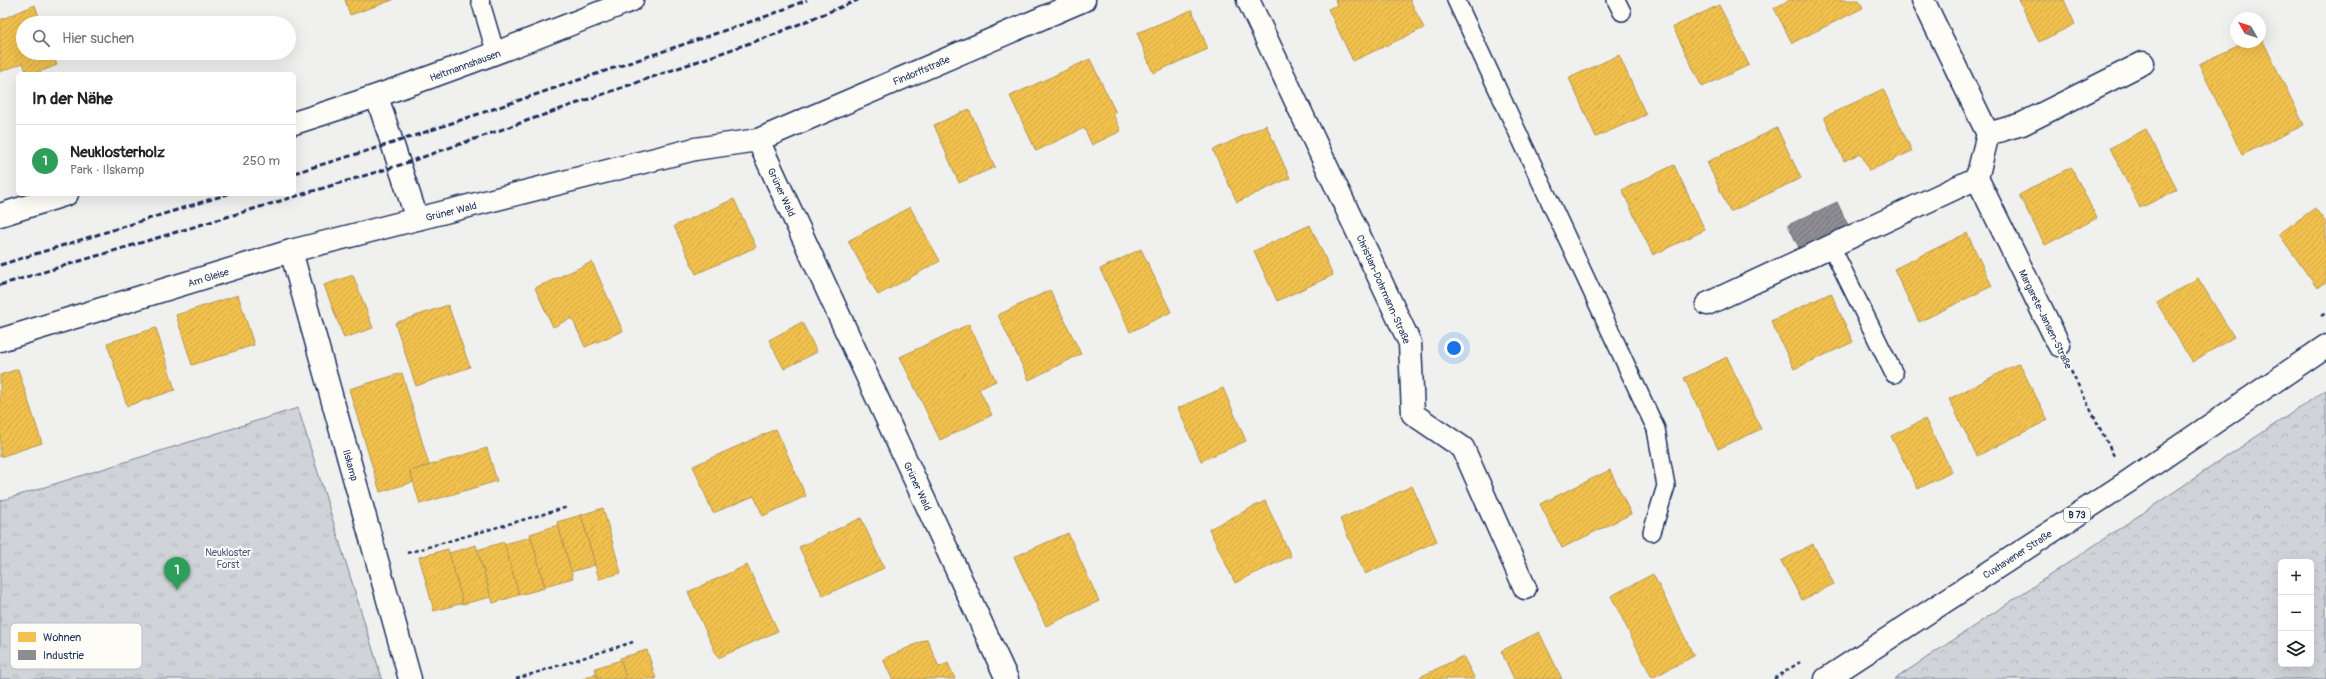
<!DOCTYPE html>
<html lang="de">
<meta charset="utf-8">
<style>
body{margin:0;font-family:Pangolin,sans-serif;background:#f6f6f6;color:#202124}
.controls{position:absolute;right:12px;bottom:12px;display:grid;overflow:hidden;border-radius:6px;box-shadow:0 4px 16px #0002}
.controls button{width:36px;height:36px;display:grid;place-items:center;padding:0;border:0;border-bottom:1px solid #e0e0e0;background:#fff;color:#202124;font:20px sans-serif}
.compass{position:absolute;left:2230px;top:12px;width:36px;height:36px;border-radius:50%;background:#fff;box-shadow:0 4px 16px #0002;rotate:309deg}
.you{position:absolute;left:1454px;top:348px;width:14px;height:14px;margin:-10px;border:3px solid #fff;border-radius:50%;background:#1a73e8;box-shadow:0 0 0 6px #1a73e833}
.badge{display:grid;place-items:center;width:26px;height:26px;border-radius:50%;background:#d93025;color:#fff;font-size:13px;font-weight:700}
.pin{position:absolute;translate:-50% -33px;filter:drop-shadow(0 1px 2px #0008)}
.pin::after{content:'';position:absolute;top:21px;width:14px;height:12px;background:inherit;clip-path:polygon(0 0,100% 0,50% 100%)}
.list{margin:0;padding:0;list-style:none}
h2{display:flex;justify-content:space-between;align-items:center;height:52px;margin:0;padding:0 16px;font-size:17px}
h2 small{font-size:13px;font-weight:400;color:#757577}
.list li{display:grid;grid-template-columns:26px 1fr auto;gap:12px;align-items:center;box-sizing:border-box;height:72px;padding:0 16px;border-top:1px solid #e0e0e0}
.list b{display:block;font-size:15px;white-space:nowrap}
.list p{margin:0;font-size:13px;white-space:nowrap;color:#757577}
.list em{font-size:13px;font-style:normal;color:#757577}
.icon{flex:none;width:22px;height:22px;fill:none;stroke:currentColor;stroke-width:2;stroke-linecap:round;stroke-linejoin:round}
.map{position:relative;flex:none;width:2326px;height:679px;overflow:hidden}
.search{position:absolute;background:#fff;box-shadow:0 4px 16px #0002;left:16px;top:16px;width:280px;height:44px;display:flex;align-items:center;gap:10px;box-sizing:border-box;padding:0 14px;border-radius:22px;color:#757577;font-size:15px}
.panel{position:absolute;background:#fff;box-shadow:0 4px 16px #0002;left:16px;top:72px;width:280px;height:124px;border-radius:6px}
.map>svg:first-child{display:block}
.forest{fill:url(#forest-crowns);stroke:#76819b;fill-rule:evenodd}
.park{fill:url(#park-tufts);stroke:#76819b}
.homes{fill:url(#homes-hatch);stroke:#b29553}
.industry{fill:url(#industry-hatch);stroke:#6b7182}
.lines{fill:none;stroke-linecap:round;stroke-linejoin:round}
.service-casing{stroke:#1b2f5e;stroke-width:20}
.minor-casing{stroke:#1b2f5e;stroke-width:25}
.primary-casing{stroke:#1b2f5e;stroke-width:25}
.path{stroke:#1b2f5e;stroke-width:2.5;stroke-dasharray:4 3;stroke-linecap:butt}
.service{stroke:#fdfcf7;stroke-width:17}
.minor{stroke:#fdfcf7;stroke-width:22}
.primary{stroke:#fdfcf7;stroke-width:22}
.rail{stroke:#1b2f5e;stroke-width:3;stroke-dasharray:6 3;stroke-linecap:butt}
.labels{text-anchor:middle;stroke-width:4;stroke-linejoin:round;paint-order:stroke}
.shield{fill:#fdfcf7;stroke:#5f6c8c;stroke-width:1}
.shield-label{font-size:9px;font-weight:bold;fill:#1b2f5e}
.street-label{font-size:10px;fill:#1b2f5e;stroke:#fdfcf7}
.park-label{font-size:10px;fill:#48587c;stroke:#fdfcf7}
.key{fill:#fdfcf7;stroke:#b9bec9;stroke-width:1}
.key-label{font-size:11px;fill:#1b2f5e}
</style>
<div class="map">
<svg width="2326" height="679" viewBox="0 0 2326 679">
<defs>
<pattern id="forest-crowns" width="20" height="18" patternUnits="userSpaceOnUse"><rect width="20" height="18" fill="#d0d3d8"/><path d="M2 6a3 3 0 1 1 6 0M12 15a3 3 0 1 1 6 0" fill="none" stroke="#b2b5bc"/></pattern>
<pattern id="park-tufts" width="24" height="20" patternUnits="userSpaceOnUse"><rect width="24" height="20" fill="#d0d3d8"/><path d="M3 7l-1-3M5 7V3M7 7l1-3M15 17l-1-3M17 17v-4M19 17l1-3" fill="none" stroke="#b2b5bc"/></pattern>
<pattern id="homes-hatch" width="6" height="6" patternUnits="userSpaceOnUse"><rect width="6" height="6" fill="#f2c14e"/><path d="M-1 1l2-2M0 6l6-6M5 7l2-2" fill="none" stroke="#cfa646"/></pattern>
<pattern id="industry-hatch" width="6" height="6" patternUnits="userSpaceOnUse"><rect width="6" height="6" fill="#8d8d92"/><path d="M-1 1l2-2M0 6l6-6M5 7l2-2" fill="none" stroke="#72747a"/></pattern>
</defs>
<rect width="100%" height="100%" fill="#f0f0ee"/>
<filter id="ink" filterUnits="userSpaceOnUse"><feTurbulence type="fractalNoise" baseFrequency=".025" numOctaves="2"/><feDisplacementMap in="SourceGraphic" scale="8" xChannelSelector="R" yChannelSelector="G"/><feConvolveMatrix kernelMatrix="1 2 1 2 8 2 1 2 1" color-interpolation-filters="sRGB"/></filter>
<g filter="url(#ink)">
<path class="forest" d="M 2326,390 L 2326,679 L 1895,679 ZM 2281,562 L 2311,562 L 2311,664 L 2281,664 Z"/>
<path class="park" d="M 298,408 L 382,679 L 0,679 L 0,501 Z"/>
<g class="homes">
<path d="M 345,0 L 393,0 L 350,15 Z"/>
<path d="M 1335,0 L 1410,0 L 1424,28 L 1353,61 L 1328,9 L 1337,5 Z"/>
<path d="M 1790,0 L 1859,0 L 1863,8 L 1792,43 L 1774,8 Z"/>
<path d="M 2019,0 L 2064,0 L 2075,24 L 2039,42 Z"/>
<path d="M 35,5 L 41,23 L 23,23 L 23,53 L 52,53 L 57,65 L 34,74 L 27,74 L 23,63 L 0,72 L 0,20 Z"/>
<path d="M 1719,5 L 1749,65 L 1702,87 L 1673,27 Z"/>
<path d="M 1192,10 L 1208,49 L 1153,73 L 1137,33 Z"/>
<path d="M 2260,35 L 2304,125 L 2242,155 L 2199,64 L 2246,42 L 2260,42 Z"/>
<path d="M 1619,55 L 1646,115 L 1596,137 L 1569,78 Z"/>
<path d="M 1090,59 L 1116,113 L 1113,114 L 1121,131 L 1092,145 L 1084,128 L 1036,151 L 1010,96 Z"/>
<path d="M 1883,89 L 1912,151 L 1869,171 L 1861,153 L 1844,161 L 1824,117 Z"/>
<path d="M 969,109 L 995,167 L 959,183 L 934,125 Z"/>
<path d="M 1266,125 L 1290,178 L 1237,202 L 1213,150 Z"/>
<path d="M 1777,128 L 1801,178 L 1730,212 L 1707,162 Z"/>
<path d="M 2146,129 L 2177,190 L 2140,208 L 2110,148 Z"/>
<path d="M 1674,165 L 1705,230 L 1653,255 L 1622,190 Z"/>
<path d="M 2071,167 L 2097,218 L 2045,245 L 2019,195 Z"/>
<path d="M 734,199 L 756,247 L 696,274 L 674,226 Z"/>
<path d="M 910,207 L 940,261 L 878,295 L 848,241 Z"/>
<path d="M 2315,208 L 2326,223 L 2326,282 L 2317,288 L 2279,234 Z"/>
<path d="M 1310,225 L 1333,275 L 1277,301 L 1254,251 Z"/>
<path d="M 1967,233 L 1992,286 L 1919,322 L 1894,269 Z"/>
<path d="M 1141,249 L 1171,312 L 1130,332 L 1100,269 Z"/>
<path d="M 592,262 L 623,331 L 585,347 L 572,318 L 553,327 L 535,288 Z"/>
<path d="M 353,275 L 373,328 L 344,338 L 324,285 Z"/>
<path d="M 2198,278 L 2234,337 L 2192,362 L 2157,303 Z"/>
<path d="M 1050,290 L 1081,354 L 1029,380 L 998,315 Z"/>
<path d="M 1831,293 L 1853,342 L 1794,369 L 1771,321 Z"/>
<path d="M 238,295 L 254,345 L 192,365 L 176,315 Z"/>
<path d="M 448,305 L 470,367 L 416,386 L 395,323 Z"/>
<path d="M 802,322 L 817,352 L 784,369 L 769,340 Z"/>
<path d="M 969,324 L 996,381 L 979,389 L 992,415 L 940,440 L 900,357 Z"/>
<path d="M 156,328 L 175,390 L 127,406 L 107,343 Z"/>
<path d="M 1727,357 L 1761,429 L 1718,449 L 1684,378 Z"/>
<path d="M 2019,363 L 2048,420 L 1977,456 L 1949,399 Z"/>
<path d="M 18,369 L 42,443 L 0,457 L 0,375 Z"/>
<path d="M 402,373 L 429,465 L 410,471 L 413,482 L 380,492 L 349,389 Z"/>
<path d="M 1223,388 L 1246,441 L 1201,461 L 1178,408 Z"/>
<path d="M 1925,419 L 1952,472 L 1918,489 L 1891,436 Z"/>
<path d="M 776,429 L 806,496 L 763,516 L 754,496 L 713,513 L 693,466 Z"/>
<path d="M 487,448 L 497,481 L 420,504 L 410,471 Z"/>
<path d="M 1610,470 L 1631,514 L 1562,548 L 1540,504 Z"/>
<path d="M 1412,486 L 1437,541 L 1365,574 L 1340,519 Z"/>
<path d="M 1265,501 L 1291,556 L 1235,583 L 1209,529 Z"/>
<path d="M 603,508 L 621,573 L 599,579 L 581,515 Z"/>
<path d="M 581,515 L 595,565 L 571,572 L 557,522 Z"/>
<path d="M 861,518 L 884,568 L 823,596 L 799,547 Z"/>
<path d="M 558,525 L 573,578 L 545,586 L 530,534 Z"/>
<path d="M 1068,533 L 1099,601 L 1046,626 L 1014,557 Z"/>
<path d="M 531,537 L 545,588 L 519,595 L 504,544 Z"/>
<path d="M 504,542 L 519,595 L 493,603 L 477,550 Z"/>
<path d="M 1813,544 L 1834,584 L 1802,600 L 1781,561 Z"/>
<path d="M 476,545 L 491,597 L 463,604 L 449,553 Z"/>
<path d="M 448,549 L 463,603 L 434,611 L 419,557 Z"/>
<path d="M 747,565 L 778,631 L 718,658 L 688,592 Z"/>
<path d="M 1653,574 L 1694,656 L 1652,678 L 1611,596 Z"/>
<path d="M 1539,632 L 1562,679 L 1514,679 L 1501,651 Z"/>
<path d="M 927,639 L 939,667 L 948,663 L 955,679 L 892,679 L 883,659 Z"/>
<path d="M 647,650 L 656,679 L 626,679 L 620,658 Z"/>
<path d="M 1463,656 L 1475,679 L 1421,679 L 1420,677 Z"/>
<path d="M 621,660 L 626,679 L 598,679 L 595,668 Z"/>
<path d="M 596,674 L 598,679 L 581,679 L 583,679 Z"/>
</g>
<path class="industry" d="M 1837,202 L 1849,227 L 1800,250 L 1788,225 Z"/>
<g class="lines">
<defs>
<g id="service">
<path d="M 480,0 L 496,54"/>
<path d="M 1456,0 L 1656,429 L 1666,486 L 1652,532"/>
<path d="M 1616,0 L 1622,12"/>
<path d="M 1831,246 L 1894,374"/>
</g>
<g id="minor">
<path d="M 1248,0 L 1410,343 L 1413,414 L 1463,448 L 1525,588"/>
<path d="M 1923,0 L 1988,134"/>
<path d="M 377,97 L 417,219 L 695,149 L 758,140 L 1084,0"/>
<path d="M 294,123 C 409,87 521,44 632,0"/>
<path d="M 758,140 L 1007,679"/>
<path d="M 0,215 L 67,194"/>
<path d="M 291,251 L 410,679"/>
<path d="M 1707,304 L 1977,178"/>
<path d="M 0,340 L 291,251 L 417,219"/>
<path d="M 2059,345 L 1977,178 L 1988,134 L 2022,124 L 2143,63"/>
</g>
<path id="primary" d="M 1826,679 L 2129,481 L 2326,346"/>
</defs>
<use href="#service" class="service-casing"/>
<use href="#minor" class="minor-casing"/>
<use href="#primary" class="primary-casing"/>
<g class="path">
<path d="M 2321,316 L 2326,313"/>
<path d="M 2071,371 L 2114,456"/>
<path d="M 407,553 L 568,507"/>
<path d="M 516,679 L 633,642"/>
<path d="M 1774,679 L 1800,662"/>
</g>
<use href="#service" class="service"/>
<use href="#minor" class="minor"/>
<use href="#primary" class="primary"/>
<g class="rail">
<path d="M 294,173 L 393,143 L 770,15 L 807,0"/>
<path d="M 0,265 L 228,194"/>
<path d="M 0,285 L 400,165 L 770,36 L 858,0"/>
</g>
</g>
</g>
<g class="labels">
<rect class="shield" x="2064" y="508" width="26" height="14" rx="3"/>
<g class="shield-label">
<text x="2077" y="518">B 73</text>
</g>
<g class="street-label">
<text transform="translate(465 65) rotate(-20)" y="4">Heitmannshausen</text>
<text transform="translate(921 70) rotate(-23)" y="4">Findorffstraße</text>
<text transform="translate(782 192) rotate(65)" y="4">Grüner Wald</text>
<text transform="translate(451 211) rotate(-14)" y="4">Grüner Wald</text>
<text transform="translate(208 277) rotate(-17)" y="4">Am Gleise</text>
<text transform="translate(1384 289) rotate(66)" y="4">Christian-Dohrmann-Straße</text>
<text transform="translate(2046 319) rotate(64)" y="4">Margarete-Jansen-Straße</text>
<text transform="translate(351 465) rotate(74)" y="4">Ilskamp</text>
<text transform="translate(918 486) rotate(65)" y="4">Grüner Wald</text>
<text transform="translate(2017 554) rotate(-33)" y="4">Cuxhavener Straße</text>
</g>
<g class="park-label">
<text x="228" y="556">Neukloster<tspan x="228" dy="12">Forst</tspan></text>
</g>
</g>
<rect x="10" y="623" width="132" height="46" rx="6" class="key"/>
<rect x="18" y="632" width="18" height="10" fill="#f2c14e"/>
<rect x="18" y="650" width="18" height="10" fill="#8d8d92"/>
<g class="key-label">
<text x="43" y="641">Wohnen</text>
<text x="43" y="659">Industrie</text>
</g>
</svg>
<div class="controls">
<button>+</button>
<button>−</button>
<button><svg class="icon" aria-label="layers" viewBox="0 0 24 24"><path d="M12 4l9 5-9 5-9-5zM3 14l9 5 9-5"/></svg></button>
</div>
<svg class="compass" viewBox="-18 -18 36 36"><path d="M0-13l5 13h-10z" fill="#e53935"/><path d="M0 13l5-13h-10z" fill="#757577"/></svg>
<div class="you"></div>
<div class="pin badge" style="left:177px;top:590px;background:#2e9e5b">1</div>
<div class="search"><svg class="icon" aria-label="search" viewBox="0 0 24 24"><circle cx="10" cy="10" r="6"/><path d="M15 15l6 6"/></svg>Hier suchen</div>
<section class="panel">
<h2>In der Nähe<small></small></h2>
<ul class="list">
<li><span class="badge" style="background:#2e9e5b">1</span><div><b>Neuklosterholz</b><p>Park · Ilskamp</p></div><em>250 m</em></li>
</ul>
</section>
</div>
